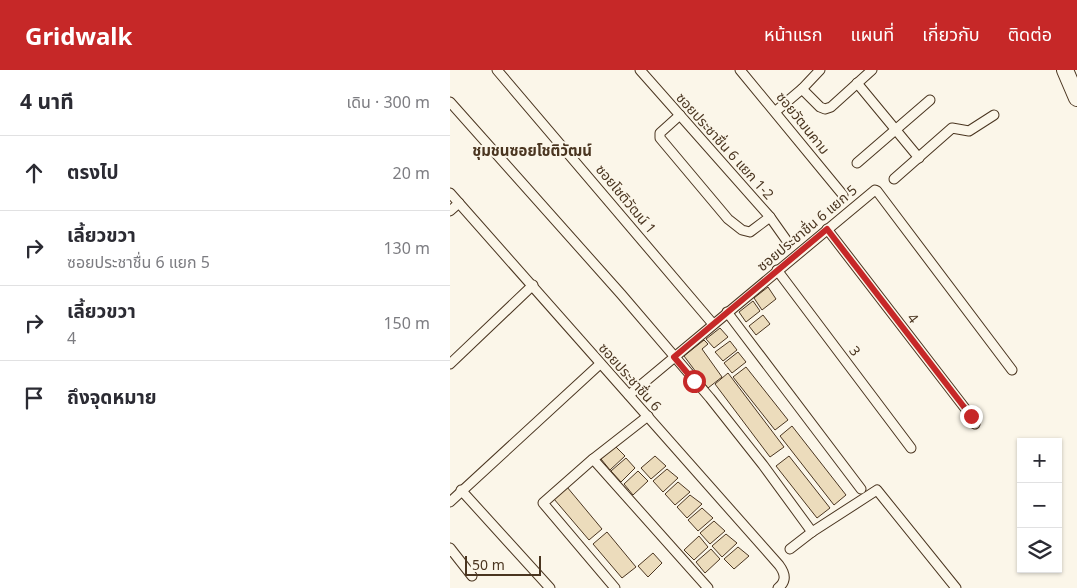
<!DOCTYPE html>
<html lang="th">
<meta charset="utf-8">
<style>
body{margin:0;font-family:"Noto Sans","Noto Sans Thai",sans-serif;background:#f2f2f3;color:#2b2b33}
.controls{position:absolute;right:15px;bottom:15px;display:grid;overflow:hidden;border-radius:0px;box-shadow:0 1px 4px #0004}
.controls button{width:45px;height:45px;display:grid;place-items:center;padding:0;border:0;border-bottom:1px solid #e1e1e2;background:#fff;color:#2b2b33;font:25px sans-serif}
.scale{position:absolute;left:15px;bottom:12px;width:76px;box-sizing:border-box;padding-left:5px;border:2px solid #4a3520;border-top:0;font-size:14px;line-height:18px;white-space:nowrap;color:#4a3520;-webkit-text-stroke:4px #fbf6e9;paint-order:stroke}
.stop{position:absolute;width:15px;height:15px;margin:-11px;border:4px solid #c62828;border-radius:50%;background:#fff}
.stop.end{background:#c62828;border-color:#fff;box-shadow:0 1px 5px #0008}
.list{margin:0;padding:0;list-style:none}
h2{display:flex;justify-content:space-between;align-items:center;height:65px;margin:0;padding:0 20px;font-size:21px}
h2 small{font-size:16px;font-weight:400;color:#7c7c81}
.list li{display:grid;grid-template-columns:32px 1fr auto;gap:15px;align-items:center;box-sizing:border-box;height:75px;padding:0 20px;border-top:1px solid #e1e1e2}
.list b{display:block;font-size:19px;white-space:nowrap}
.list p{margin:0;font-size:16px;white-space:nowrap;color:#7c7c81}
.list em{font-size:16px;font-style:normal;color:#7c7c81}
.icon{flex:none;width:28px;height:28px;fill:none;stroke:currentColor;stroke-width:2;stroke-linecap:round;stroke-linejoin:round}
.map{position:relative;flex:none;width:627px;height:518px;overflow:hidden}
header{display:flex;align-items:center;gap:30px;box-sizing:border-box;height:70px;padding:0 25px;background:#c62828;color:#fff}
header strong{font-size:24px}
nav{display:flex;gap:28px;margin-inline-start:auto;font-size:18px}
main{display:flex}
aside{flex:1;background:#fff}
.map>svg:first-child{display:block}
.building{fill:#ecdcbc;stroke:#4a3520}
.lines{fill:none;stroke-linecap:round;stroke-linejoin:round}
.street-casing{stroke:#4a3520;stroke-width:11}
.highway-casing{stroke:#4a3520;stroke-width:18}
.street{stroke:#fbf6e9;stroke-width:9}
.highway{stroke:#fbf6e9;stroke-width:16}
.route{stroke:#c62828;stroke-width:6}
.labels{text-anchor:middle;stroke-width:4;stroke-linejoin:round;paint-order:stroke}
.street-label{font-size:14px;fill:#4a3520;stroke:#fbf6e9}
.neighbourhood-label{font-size:15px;font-weight:bold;fill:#4a3520;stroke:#fbf6e9}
</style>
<header>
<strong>Gridwalk</strong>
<nav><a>หน้าแรก</a><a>แผนที่</a><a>เกี่ยวกับ</a><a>ติดต่อ</a></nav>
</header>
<main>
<aside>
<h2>4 นาที<small>เดิน · 300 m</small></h2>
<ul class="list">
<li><svg class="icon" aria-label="ahead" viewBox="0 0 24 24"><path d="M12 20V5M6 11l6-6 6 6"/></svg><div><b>ตรงไป</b></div><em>20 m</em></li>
<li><svg class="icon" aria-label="right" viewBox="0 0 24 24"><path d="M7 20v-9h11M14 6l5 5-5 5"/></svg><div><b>เลี้ยวขวา</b><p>ซอยประชาชื่น 6 แยก 5</p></div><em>130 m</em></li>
<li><svg class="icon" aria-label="right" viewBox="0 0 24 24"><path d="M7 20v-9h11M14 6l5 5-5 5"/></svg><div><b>เลี้ยวขวา</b><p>4</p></div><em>150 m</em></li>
<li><svg class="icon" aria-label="arrive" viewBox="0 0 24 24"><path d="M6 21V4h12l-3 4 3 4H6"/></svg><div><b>ถึงจุดหมาย</b></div></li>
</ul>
</aside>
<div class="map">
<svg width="627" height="518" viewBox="0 0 627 518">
<rect width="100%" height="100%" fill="#fbf6e9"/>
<g class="building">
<path d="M 318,217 L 326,229 L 312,240 L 304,228 Z"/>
<path d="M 303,231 L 310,241 L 296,252 L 289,242 Z"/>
<path d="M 313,245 L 320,254 L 306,265 L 299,256 Z"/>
<path d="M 270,258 L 278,267 L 264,278 L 256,269 Z"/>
<path d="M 254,270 L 258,274 L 252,279 L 272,307 L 258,318 L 234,286 Z"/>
<path d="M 280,271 L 287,280 L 273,291 L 265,282 Z"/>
<path d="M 288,282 L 296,292 L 282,303 L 274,293 Z"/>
<path d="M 296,297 L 338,350 L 325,360 L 283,307 Z"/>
<path d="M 278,303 L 334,377 L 320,387 L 265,314 Z"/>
<path d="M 342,356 L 396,425 L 384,435 L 330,366 Z"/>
<path d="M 165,376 L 175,386 L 160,400 L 151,389 Z"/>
<path d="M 205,386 L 216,396 L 201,409 L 191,398 Z"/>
<path d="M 339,386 L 380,438 L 367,448 L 326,396 Z"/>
<path d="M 176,388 L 185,398 L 171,412 L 161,401 Z"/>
<path d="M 217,399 L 228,408 L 213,422 L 203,411 Z"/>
<path d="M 188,401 L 198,411 L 183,425 L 174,414 Z"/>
<path d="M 228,412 L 240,422 L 225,435 L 215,424 Z"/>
<path d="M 117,417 L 152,459 L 139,470 L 104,429 Z"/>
<path d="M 240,425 L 252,434 L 237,448 L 227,437 Z"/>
<path d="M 252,438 L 263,448 L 248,461 L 238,450 Z"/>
<path d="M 264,451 L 275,461 L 260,474 L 250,463 Z"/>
<path d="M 157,462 L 186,497 L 172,508 L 143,474 Z"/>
<path d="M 276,464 L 287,473 L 272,487 L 262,476 Z"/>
<path d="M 249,466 L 258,477 L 244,490 L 234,480 Z"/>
<path d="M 288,477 L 299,486 L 284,499 L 274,489 Z"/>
<path d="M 261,479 L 270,489 L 255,503 L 246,492 Z"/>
<path d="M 203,483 L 212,493 L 198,507 L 188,496 Z"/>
</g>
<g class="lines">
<defs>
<g id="street">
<path d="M 47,0 L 263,254"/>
<path d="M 190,0 L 320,147 L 337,171"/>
<path d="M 290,0 L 393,125"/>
<path d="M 407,13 L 469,88"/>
<path d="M 352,19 L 370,0"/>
<path d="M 0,32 L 171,224 L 260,328 L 313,395 L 362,462"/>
<path d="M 326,41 L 352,19 L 370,37 L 375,39 L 381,37 L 422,0"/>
<path d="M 230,45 L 210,63 L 210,68 L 278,149 L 292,160 L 300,162 L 320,147"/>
<path d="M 407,93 L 480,30"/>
<path d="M 444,109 L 502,58 L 519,61 L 544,45"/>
<path d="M 0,123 L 329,495 C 335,503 337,511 328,518"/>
<path d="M 0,141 L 9,133"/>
<path d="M 377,159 L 521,346 L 525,354"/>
<path d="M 327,200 L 461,378"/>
<path d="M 277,242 L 411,419"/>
<path d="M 0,294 L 83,215"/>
<path d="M 179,325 L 425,120 L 427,121 L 562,300"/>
<path d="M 143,389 L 258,518"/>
<path d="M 11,420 L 100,518"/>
<path d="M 0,432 L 150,294"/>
<path d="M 0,478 L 22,506"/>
<path d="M 340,479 L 362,462 L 427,420 L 506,518"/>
<path d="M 165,518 L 93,433 L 143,389 L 198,346"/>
</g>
<path id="highway" d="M 615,0 L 627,28"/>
</defs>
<use href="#street" class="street-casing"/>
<use href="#highway" class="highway-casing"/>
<use href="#street" class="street"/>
<use href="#highway" class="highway"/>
</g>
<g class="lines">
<path class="route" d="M 244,311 L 224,287 L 377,159 L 521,346"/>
</g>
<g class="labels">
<g class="street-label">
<text transform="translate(353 53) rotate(51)" y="5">ซอยวัฒนคาม</text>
<text transform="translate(275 76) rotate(48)" y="5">ซอยประชาชื่น 6 แยก 1-2</text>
<text transform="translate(176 129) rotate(50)" y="5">ซอยโชติวัฒน์ 1</text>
<text transform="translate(357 158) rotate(-40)" y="5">ซอยประชาชื่น 6 แยก 5</text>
<text transform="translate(463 248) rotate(52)" y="5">4</text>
<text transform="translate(405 281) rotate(53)" y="5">3</text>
<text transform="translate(180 307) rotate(48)" y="5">ซอยประชาชื่น 6</text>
</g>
<g class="neighbourhood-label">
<text x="82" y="86">ชุมชนซอยโชติวัฒน์</text>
</g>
</g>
</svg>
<div class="controls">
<button>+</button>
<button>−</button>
<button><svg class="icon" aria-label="layers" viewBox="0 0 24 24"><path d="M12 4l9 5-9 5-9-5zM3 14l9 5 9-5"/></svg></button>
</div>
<div class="scale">50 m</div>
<div class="stop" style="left:244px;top:311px"></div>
<div class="stop end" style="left:521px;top:346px"></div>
</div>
</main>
